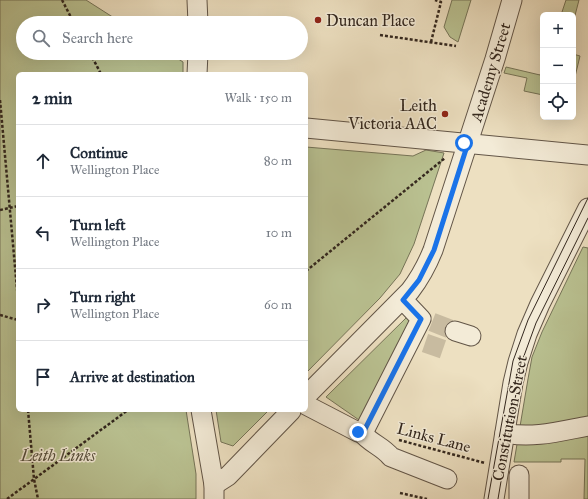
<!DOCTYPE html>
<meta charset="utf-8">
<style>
body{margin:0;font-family:"IM FELL Great Primer",serif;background:#f6f6f7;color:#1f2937}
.controls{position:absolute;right:12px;top:12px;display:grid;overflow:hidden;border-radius:6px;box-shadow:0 4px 16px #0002}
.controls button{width:36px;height:36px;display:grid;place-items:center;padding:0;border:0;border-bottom:1px solid #e0e1e3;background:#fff;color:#1f2937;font:20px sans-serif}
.stop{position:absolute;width:12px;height:12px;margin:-9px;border:3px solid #1a73e8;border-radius:50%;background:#fff}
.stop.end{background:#1a73e8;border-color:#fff;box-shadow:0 1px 4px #0008}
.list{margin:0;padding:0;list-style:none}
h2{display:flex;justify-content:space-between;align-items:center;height:52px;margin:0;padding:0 16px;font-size:17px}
h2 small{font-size:13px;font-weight:400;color:#747a83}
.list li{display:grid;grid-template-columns:26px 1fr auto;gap:12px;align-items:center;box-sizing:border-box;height:72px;padding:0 16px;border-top:1px solid #e0e1e3}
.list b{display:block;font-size:15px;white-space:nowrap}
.list p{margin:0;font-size:13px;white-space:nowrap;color:#747a83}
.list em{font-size:13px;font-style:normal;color:#747a83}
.icon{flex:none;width:22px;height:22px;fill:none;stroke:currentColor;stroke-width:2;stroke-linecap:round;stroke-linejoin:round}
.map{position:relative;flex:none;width:588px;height:499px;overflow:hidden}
.search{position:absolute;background:#fff;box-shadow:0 4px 16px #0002;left:16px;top:16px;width:292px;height:44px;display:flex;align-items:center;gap:10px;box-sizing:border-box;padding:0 14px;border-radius:22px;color:#747a83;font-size:15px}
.panel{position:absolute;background:#fff;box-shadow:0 4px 16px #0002;left:16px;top:72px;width:292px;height:340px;border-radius:6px}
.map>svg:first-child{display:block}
.green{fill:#bac292;stroke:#767458}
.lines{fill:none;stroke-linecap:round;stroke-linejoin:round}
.minor-tunnel{stroke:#c8bba0;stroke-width:19;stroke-dasharray:19 10;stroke-linecap:butt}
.minor-casing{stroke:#625547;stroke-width:21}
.path{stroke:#33271e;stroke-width:2.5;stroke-dasharray:3 2;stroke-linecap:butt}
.minor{stroke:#f3ebd7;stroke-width:19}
.tram{stroke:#33271e;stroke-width:1}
.route{stroke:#1a73e8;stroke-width:5}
.poi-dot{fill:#8f2418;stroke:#f3ebd7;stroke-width:1.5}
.labels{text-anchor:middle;stroke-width:3;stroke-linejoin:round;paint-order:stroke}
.poi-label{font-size:16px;fill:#33271e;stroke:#f3ebd7;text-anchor:start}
.street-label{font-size:16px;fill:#33271e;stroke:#f3ebd7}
.park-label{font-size:16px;font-style:italic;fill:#554e3b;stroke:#f3ebd7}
</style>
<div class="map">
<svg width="588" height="499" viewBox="0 0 588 499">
<rect width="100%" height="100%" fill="#ede0c1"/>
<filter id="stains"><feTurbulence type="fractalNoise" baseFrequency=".005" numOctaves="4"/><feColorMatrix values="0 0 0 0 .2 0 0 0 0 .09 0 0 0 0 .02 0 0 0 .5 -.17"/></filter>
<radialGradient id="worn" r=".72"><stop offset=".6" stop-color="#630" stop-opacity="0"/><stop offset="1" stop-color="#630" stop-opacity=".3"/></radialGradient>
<g class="green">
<path d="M 0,0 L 86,0 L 122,23 L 23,23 L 23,53 L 169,53 L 183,62 L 183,74 L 18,74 L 18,410 L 186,410 L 196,474 L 196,499 L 0,499 Z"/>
<path d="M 452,0 L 471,0 L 458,42 L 450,37 L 444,27 Z"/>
<path d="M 566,0 L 579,0 L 573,23 L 573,15 L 561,15 Z"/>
<path d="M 573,54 L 580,56 L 573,85 Z"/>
<path d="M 543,66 L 543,95 L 524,91 L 527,78 L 504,73 L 506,67 L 540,75 Z"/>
<path d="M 306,147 L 413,156 L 426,150 L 444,153 L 414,244 L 400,274 L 380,298 L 306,373 Z"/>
<path d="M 583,247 L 588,248 L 588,499 L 584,499 L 585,459 L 561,459 L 561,462 L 514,462 L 528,379 L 532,357 L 542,332 Z"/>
<path d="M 408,316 L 411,319 L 359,420 L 326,397 Z"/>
<path d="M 216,410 L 269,410 L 233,446 L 221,442 Z"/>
</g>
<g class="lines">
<g class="minor-tunnel">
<path d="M 432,322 L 455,331"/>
<path d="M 425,343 L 448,351"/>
</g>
<defs>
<g id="minor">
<path d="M 197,0 L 198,23"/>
<path d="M 197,74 L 198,53"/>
<path d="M 306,128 L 588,155"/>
<path d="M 455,331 L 471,336"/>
<path d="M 306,396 L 410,291 C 420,278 427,265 433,250 L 495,59 L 512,0"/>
<path d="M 306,405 L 358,432 L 364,431 L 421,319 L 403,300"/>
<path d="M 201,410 L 214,485 L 214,499"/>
<path d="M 361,432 C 371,444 382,446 391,457 L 447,479"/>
<path d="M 505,433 C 532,439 561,431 588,426"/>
<path d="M 214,485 L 228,476 L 291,411"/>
<path d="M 494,499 L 513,383 L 518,362 L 527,334 L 540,304 L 588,208"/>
<path d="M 519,499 L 519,475"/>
</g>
</defs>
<use href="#minor" class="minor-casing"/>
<g class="path">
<path d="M 62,0 L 74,23"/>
<path d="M 380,35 L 456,46"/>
<path d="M 431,42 L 441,2 L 435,0"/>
<path d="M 90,53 L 101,74"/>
<path d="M 0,100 L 18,300"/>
<path d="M 0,210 L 18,206"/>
<path d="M 306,271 L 445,158"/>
<path d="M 0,315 L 18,320"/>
<path d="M 28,410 L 34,479 L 38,499"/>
<path d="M 399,440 L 485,463"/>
<path d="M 400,493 L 427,499"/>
<path d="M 7,499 L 128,410"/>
</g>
<use href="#minor" class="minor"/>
<g class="tram">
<path d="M 488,499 L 513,361 L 528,320 L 588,198"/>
<path d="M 498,499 L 521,364 L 536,323 L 588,218"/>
</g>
</g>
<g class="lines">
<path class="route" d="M 358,432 L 364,431 L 421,319 L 403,300 L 419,280 L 434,250 L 468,143 L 464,143"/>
</g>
<g class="poi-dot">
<circle cx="318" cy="20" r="4"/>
<circle cx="445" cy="114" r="4"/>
</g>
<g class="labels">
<g class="poi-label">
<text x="326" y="26">Duncan Place</text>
<text x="437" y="111" text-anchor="end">Leith<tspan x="437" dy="18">Victoria AAC</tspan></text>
</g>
<g class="street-label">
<text transform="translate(490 72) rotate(-73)" y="6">Academy Street</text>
<text transform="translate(509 418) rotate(-79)" y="6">Constitution Street</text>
<text transform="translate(434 437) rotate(15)" y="6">Links Lane</text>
</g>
<g class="park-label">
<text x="58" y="461">Leith Links</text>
</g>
</g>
<rect width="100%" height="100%" filter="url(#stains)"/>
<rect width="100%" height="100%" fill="url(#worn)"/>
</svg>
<div class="controls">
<button>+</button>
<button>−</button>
<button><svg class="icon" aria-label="locate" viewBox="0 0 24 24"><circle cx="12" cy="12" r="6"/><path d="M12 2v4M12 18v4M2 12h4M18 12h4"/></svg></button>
</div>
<div class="stop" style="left:464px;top:143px"></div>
<div class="stop end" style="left:358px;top:432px"></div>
<div class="search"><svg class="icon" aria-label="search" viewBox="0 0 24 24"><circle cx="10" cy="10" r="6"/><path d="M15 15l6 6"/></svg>Search here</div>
<section class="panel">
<h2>2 min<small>Walk · 150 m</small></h2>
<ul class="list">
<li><svg class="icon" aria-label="ahead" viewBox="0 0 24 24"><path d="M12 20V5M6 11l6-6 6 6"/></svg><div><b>Continue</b><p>Wellington Place</p></div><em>80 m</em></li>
<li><svg class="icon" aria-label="left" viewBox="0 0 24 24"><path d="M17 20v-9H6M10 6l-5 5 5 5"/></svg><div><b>Turn left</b><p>Wellington Place</p></div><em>10 m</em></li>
<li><svg class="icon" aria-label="right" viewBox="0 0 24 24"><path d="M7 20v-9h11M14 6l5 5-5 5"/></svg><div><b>Turn right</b><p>Wellington Place</p></div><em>60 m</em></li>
<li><svg class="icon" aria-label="arrive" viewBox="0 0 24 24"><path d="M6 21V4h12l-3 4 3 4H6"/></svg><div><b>Arrive at destination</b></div></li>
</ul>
</section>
</div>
